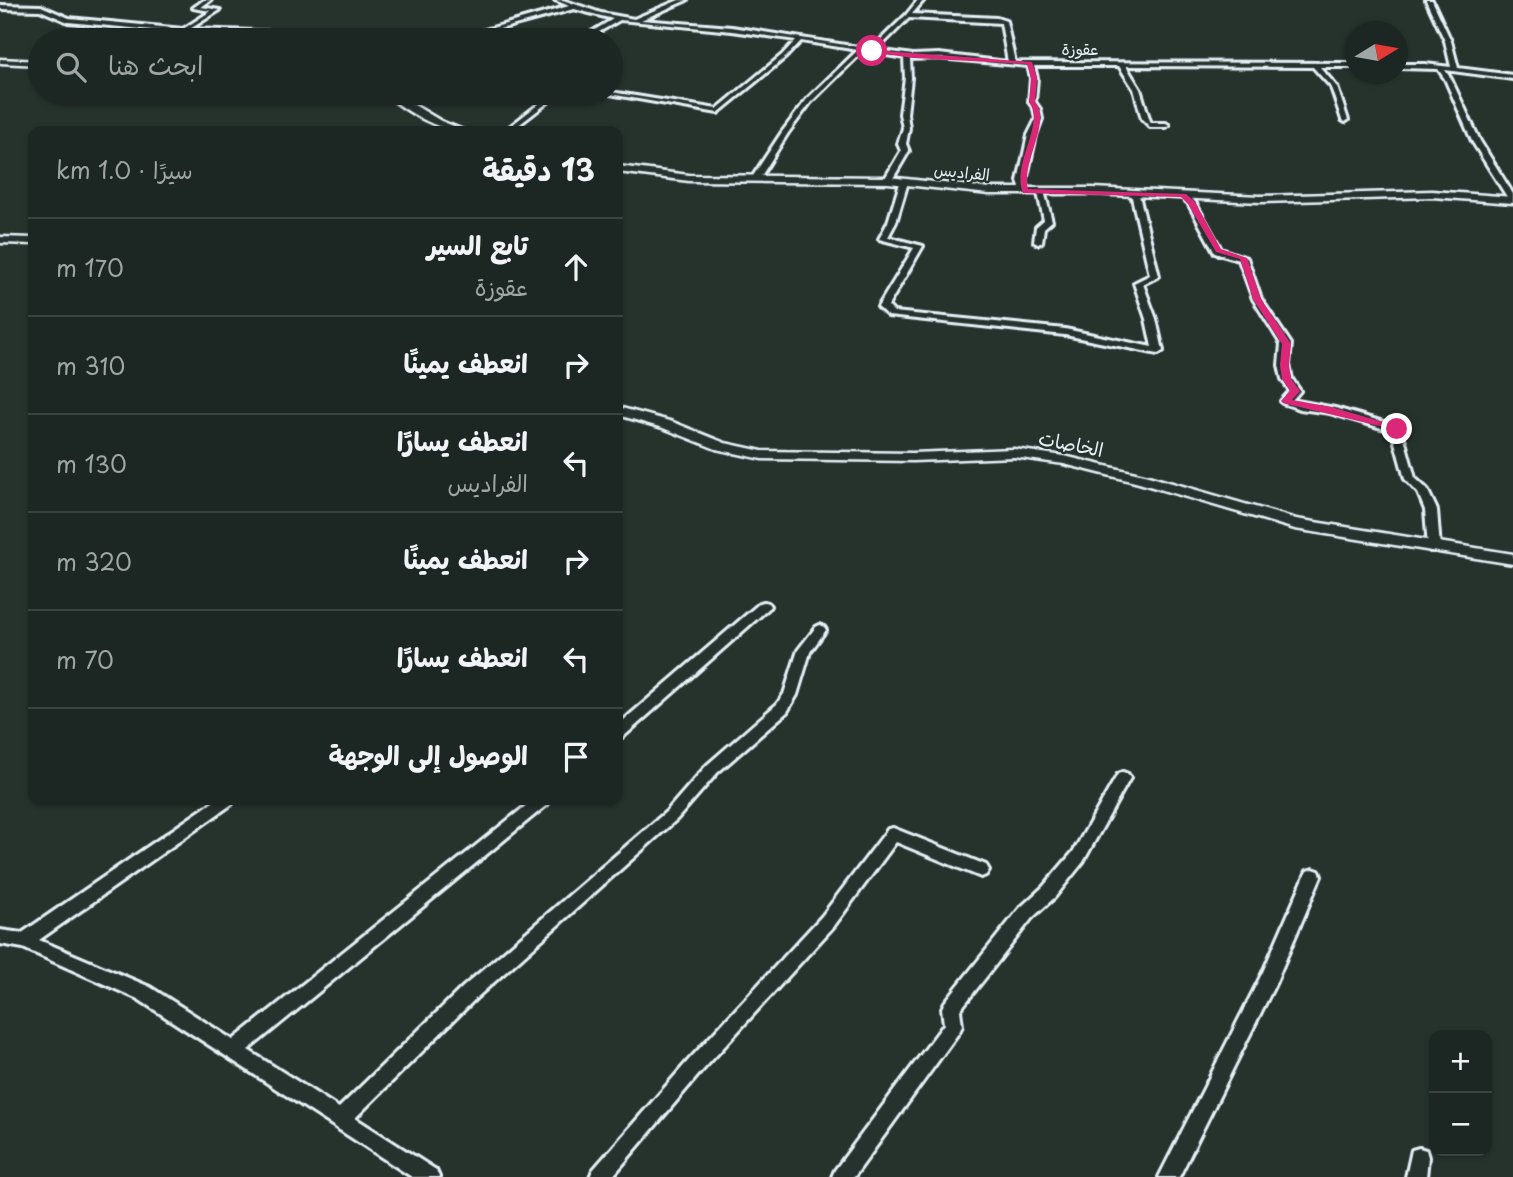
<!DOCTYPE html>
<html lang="ar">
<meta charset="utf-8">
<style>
body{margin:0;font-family:"Playpen Sans","Playpen Sans Arabic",sans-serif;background:#29322f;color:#f1f3f6;direction:rtl}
.controls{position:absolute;right:21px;bottom:21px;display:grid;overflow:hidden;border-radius:14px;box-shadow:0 2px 5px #0004}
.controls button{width:63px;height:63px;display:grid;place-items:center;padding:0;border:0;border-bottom:2px solid #3a4340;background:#1c2622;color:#f1f3f6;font:35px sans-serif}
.compass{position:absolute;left:1345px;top:21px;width:63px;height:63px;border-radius:50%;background:#1c2622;box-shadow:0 2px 5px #0004;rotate:79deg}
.stop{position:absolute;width:21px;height:21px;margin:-16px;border:5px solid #db2777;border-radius:50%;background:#fff}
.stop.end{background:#db2777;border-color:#fff;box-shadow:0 2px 7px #0008}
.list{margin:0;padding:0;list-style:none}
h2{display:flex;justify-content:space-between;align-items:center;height:91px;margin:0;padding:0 28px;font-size:30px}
h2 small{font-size:23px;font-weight:400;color:#a0a5a5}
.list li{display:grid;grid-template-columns:46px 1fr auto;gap:21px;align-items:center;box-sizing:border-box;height:98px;padding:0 28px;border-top:2px solid #3a4340}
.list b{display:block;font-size:26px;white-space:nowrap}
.list p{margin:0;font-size:23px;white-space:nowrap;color:#a0a5a5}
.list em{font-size:23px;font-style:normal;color:#a0a5a5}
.icon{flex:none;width:38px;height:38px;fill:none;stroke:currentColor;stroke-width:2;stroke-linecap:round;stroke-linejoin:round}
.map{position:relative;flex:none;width:1513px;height:1177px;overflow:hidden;direction:ltr}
.search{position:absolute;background:#1c2622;box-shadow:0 2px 5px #0004;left:28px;top:28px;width:595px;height:77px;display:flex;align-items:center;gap:18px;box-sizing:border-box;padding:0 24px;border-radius:38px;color:#a0a5a5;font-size:26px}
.panel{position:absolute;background:#1c2622;box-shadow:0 2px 5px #0004;left:28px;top:126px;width:595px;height:679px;border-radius:14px;direction:rtl}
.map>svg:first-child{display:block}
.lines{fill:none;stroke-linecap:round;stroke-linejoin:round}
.minor-casing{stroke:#e8f1f8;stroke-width:6}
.tertiary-casing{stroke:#e8f1f8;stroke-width:5}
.minor{fill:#26332d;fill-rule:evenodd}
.tertiary{fill:#26332d;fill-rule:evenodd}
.route{fill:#db2777}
.labels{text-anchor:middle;stroke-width:5;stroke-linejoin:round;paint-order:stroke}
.far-street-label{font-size:16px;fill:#e8f1f8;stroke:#26332d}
.street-label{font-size:19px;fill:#e8f1f8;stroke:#26332d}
</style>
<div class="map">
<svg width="1513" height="1177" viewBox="0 0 1513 1177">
<rect width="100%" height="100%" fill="#26332d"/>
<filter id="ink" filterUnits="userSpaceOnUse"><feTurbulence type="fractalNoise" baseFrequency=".0143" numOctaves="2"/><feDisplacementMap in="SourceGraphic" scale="14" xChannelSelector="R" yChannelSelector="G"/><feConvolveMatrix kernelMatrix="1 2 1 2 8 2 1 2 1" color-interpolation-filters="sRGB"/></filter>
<g filter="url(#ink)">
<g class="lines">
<defs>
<g id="minor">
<path d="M 204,0 L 211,0 L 201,7 L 220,10 L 190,29 L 325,33 L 338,40 L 331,40 L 324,37 L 184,33 L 68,22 L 40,10 L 0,9 L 0,5 L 41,6 L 69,18 L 183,29 L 211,11 L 193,8 Z"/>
<path d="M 555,0 L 563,0 L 601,13 L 634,19 L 679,0 L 687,0 L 641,20 L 732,27 L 871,49 L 906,15 L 918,0 L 924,0 L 912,14 L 997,18 L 1006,21 L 1015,62 L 1356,63 L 1356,67 L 1320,67 L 1337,87 L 1348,120 L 1345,122 L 1342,120 L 1331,87 L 1313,67 L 1126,66 L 1140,89 L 1150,121 L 1152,123 L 1166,123 L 1169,125 L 1166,127 L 1150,127 L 1142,119 L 1134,89 L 1119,66 L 1034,66 L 1037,78 L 1035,102 L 1040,109 L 1042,119 L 1036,135 L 1026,181 L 1029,191 L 1025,193 L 1021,191 L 1018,181 L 1028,135 L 1036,119 L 1034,109 L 1029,102 L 1031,78 L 1028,66 L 939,58 L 910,59 L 911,78 L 907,114 L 909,128 L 906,144 L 909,151 L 892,180 L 888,182 L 884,180 L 901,151 L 898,144 L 903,128 L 900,114 L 905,78 L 904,58 L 863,51 L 811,102 L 788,133 L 758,181 L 755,181 L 751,179 L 782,132 L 807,99 L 858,50 L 801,41 L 786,57 L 718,113 L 604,93 L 611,92 L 717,109 L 782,55 L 796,40 L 732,31 L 620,20 L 585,40 L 578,40 L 613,19 L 574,9 L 459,40 L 450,40 L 569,6 ZM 909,18 L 1001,23 L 1008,62 L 939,54 L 913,55 L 877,50 Z"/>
<path d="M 1426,0 L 1432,0 L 1451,41 L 1458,68 L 1513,75 L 1513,79 L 1445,70 L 1451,79 L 1480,141 L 1513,194 L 1513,202 L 1509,200 L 1472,141 L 1445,79 L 1438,69 L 1398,68 L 1398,64 L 1425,64 L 1451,67 L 1445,41 Z"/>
<path d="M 553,93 L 560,93 L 511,131 L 504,131 Z"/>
<path d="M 901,180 L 908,182 L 896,222 L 888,237 L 923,246 L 888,306 L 894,312 L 1065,329 L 1152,347 L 1146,319 L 1134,283 L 1150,275 L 1131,193 L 1138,191 L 1159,276 L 1143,284 L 1156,319 L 1163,351 L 1158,354 L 1065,335 L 888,316 L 878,307 L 914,248 L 879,239 L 888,222 Z"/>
<path d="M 1037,189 L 1044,191 L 1052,221 L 1044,228 L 1042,242 L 1038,244 L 1034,242 L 1036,227 L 1044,220 Z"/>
<path d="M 1180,193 L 1186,193 L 1195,202 L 1221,249 L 1247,258 L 1261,299 L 1291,344 L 1289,365 L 1292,379 L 1300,391 L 1292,400 L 1335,408 L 1401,427 L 1415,478 L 1427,489 L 1437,510 L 1440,548 L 1438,551 L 1430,551 L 1428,548 L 1425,510 L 1418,493 L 1405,479 L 1392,431 L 1330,413 L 1300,409 L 1282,403 L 1281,401 L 1290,391 L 1282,379 L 1279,365 L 1281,344 L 1253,299 L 1239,260 L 1215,253 L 1188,203 L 1179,195 Z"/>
<path d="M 764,602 L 768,603 L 770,606 L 768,609 L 623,737 L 618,738 L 618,725 L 760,603 Z"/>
<path d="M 820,625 L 824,627 L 826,630 L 810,652 L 797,695 L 787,712 L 717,773 L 677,819 L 475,999 L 355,1118 L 436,1170 L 439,1177 L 412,1177 L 138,999 L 23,948 L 0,944 L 0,930 L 22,933 L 216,800 L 234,800 L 232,804 L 39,940 L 150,987 L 233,1040 L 533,800 L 550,800 L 548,804 L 248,1050 L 339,1108 L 463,987 L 667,811 L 707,765 L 777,704 L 784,694 L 798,650 L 816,627 Z"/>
<path d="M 1123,772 L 1128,774 L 1130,778 L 1083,862 L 1055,897 L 1032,918 L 960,1010 L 962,1026 L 959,1032 L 854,1177 L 832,1177 L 835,1170 L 944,1024 L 942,1008 L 945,1002 L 1020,908 L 1043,887 L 1073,852 L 1118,774 Z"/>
<path d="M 893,828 L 986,865 L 989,870 L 986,875 L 981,877 L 896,842 L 834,926 L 700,1073 L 612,1177 L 590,1177 L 593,1170 L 688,1061 L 822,916 L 888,829 Z"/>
<path d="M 1313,869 L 1319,871 L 1321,876 L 1275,984 L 1179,1177 L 1159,1177 L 1263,972 L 1307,871 Z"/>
<path d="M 1419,1148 L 1426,1150 L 1428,1157 L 1426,1177 L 1406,1177 L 1412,1150 Z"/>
</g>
<g id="tertiary">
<path d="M 0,59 L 40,61 L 40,65 L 0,63 Z"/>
<path d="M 384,93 L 394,93 L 441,121 L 466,131 C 439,132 405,111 384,93 Z"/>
<path d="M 618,166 L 689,175 L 888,177 L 989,188 L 1092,188 L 1260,196 L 1432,191 L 1513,197 L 1513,203 L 1432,197 L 1260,202 L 1092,194 L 989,194 L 888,183 L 689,181 L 618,172 Z"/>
<path d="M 0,237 L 33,238 L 33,244 L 0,243 Z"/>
<path d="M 618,407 L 673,422 L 725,443 L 762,451 L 913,453 L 1014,449 L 1064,456 L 1148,476 L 1296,519 L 1513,554 L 1513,564 L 1295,529 L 1139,483 L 1064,464 L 1014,457 L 913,461 L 762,459 L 716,449 L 663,428 L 618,415 Z"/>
</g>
</defs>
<use href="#minor" class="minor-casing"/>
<use href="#tertiary" class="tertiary-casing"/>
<use href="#minor" class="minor"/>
<use href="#tertiary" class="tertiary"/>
</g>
</g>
<path class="route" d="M 870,50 L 1032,62 L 1037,78 L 1035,102 C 1052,122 1021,162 1028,189 L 1186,194 L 1195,202 L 1221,249 L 1247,258 L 1261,299 L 1291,344 L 1289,365 L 1291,379 L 1300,391 L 1292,400 L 1331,407 L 1400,427 L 1400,431 L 1283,403 L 1281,401 L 1290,391 L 1282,379 L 1280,365 L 1282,344 L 1253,299 L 1240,259 L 1216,252 L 1188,204 L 1181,197 L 1023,193 C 1011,163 1046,124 1029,102 L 1031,78 L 1027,64 L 913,58 L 872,52 Z"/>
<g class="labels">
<g class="far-street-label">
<text x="1080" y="55">عقوزة</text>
<text transform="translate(962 172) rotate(6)" y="6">الفراديس</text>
</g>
<g class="street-label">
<text transform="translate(1071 444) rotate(11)" y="7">الخاصات</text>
</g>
</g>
</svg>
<div class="controls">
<button>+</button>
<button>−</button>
</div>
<svg class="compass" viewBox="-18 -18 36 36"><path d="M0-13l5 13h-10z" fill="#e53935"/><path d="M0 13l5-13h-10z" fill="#a0a5a5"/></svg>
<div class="stop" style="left:872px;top:51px"></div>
<div class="stop end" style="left:1397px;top:429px"></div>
<div class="search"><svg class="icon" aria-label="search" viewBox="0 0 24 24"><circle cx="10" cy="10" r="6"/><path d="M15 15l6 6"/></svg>ابحث هنا</div>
<section class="panel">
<h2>13 دقيقة<small>سيرًا · 1.0 km</small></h2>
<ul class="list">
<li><svg class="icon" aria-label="ahead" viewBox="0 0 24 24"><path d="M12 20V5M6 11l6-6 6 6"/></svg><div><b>تابع السير</b><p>عقوزة</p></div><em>170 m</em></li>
<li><svg class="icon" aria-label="right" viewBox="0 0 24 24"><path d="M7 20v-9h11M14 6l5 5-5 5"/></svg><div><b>انعطف يمينًا</b></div><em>310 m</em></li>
<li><svg class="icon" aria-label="left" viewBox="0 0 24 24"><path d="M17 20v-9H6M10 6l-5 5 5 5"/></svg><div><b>انعطف يسارًا</b><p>الفراديس</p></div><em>130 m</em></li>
<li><svg class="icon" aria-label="right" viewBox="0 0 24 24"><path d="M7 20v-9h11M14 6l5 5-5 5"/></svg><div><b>انعطف يمينًا</b></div><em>320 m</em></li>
<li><svg class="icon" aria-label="left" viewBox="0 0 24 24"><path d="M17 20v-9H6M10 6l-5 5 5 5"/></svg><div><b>انعطف يسارًا</b></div><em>70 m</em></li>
<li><svg class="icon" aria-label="arrive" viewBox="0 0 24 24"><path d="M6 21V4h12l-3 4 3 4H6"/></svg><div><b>الوصول إلى الوجهة</b></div></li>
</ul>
</section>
</div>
